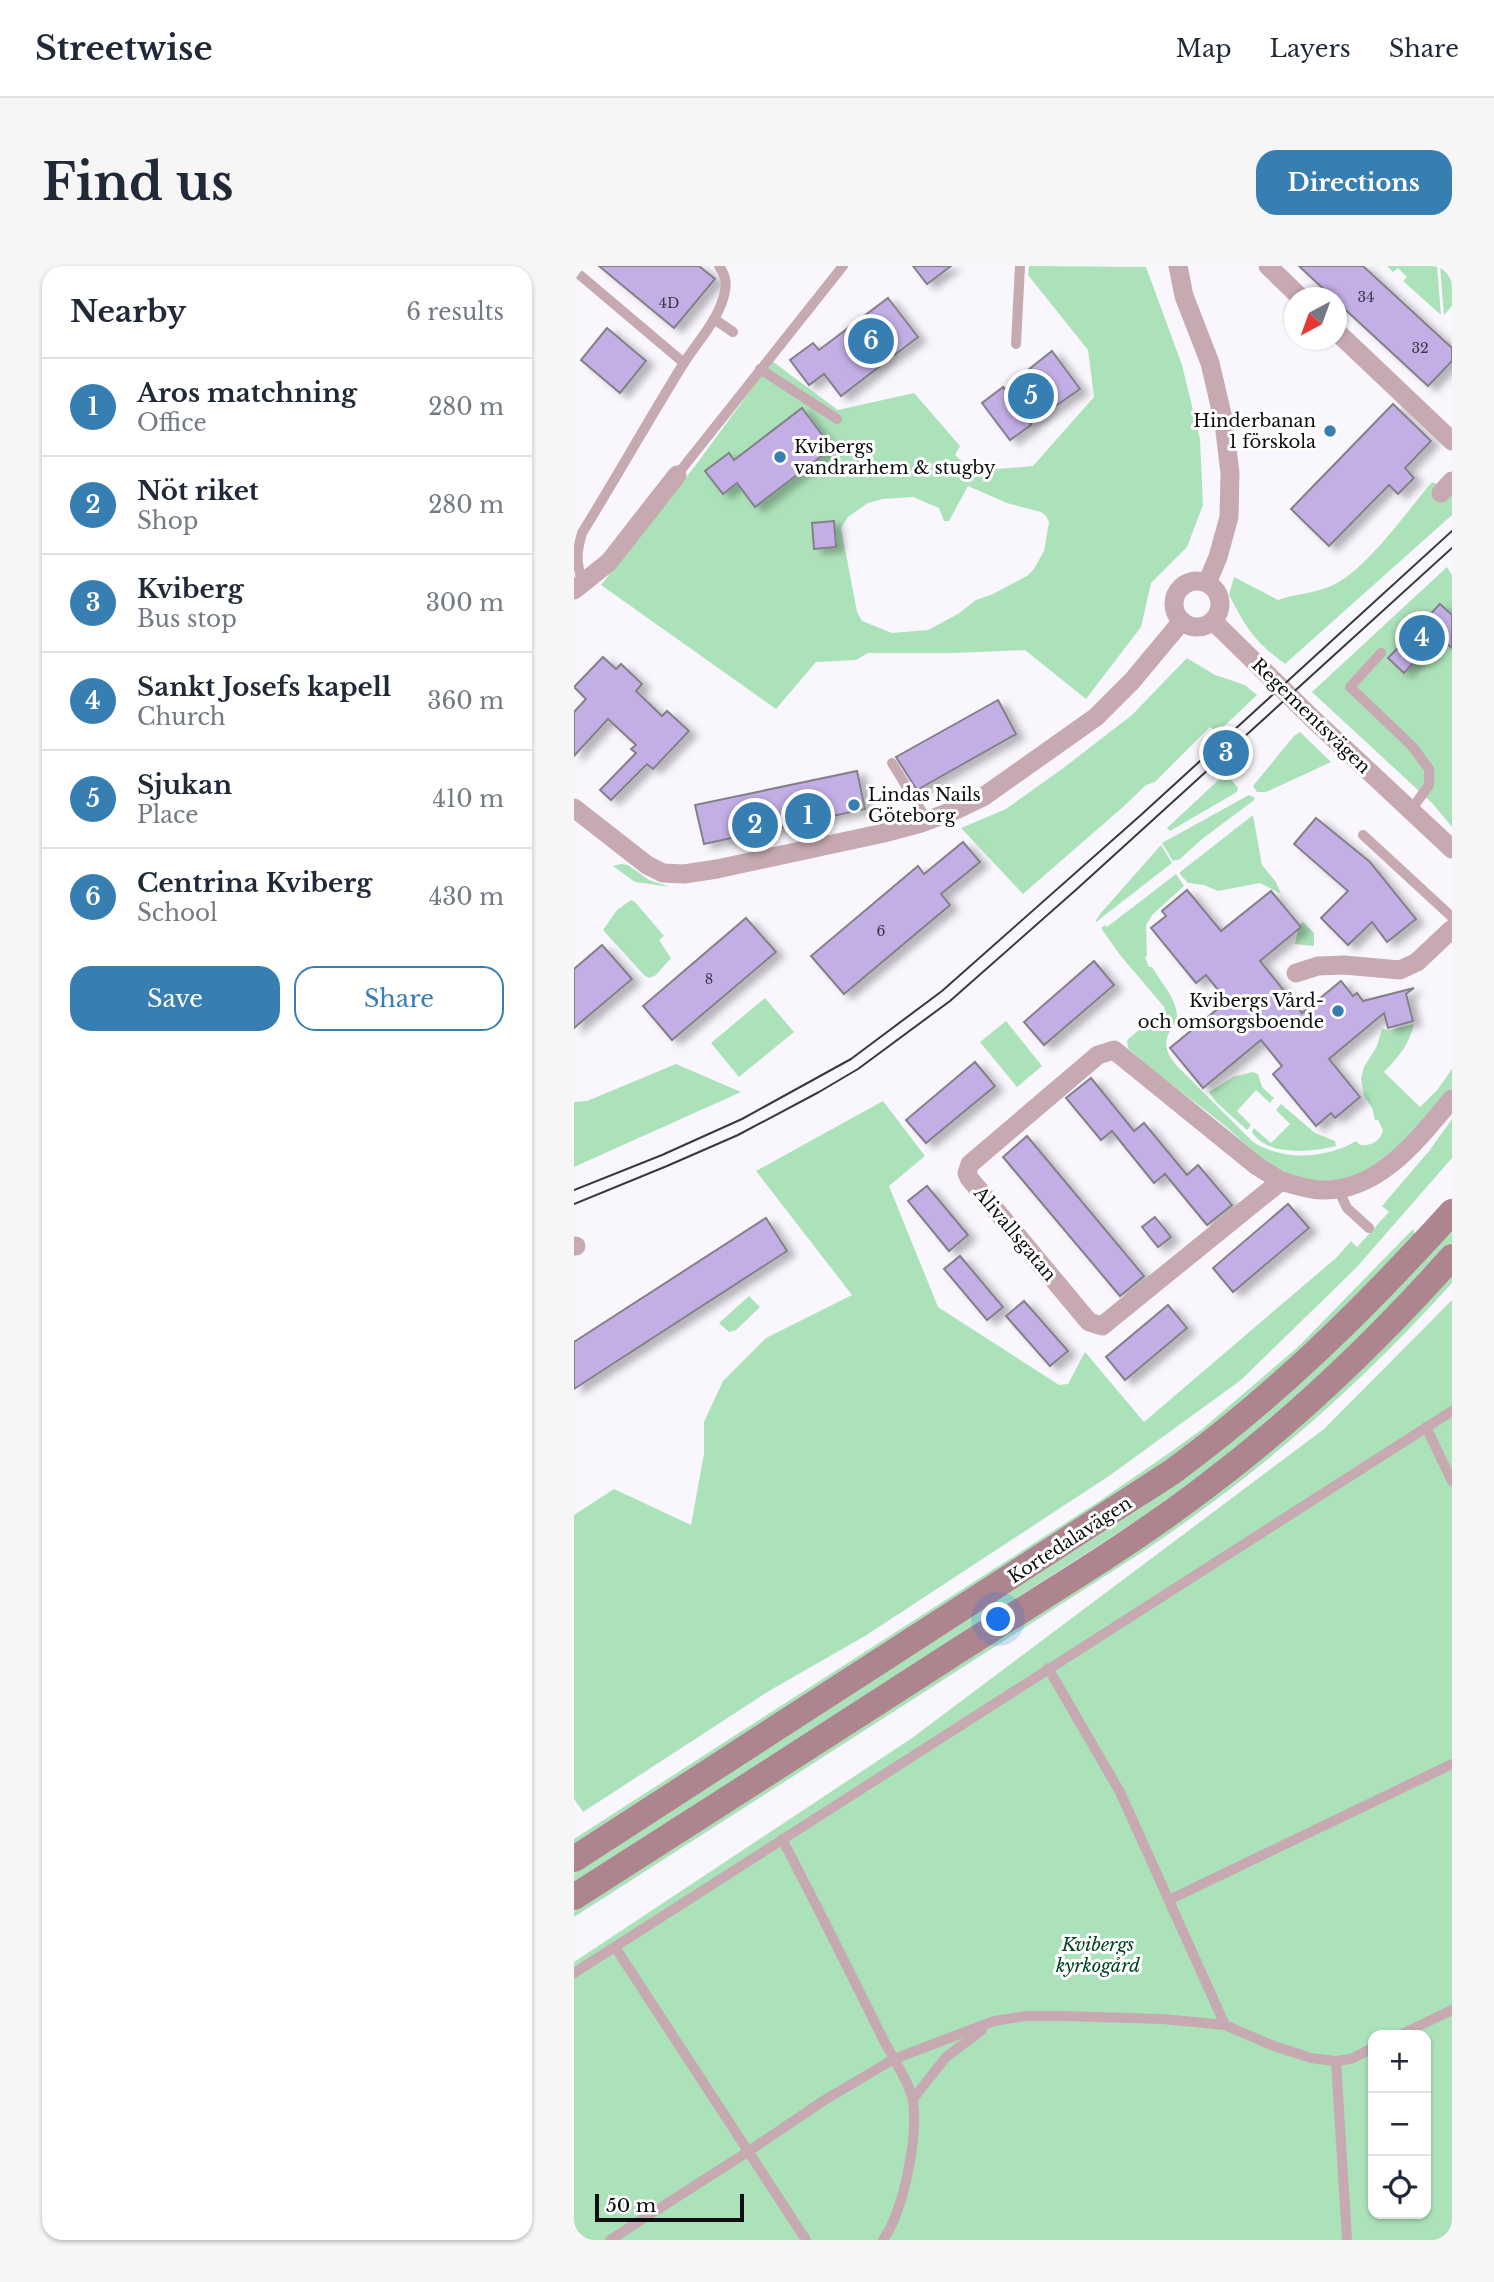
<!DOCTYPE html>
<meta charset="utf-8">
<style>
body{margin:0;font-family:"Libre Baskerville",serif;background:#f6f6f7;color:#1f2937}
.controls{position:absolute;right:21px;bottom:21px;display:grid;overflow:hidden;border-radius:14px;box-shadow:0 2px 5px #0004}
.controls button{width:63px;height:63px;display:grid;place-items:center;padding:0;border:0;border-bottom:2px solid #e0e1e3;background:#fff;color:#1f2937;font:35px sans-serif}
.compass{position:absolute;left:710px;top:21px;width:63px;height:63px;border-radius:50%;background:#fff;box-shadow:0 2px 5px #0004;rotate:221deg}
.scale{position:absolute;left:21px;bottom:18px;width:149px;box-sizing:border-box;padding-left:7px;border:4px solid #0e0d10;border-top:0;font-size:19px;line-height:24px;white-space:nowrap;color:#0e0d10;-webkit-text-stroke:5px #fff;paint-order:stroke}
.you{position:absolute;left:425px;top:1354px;width:24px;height:24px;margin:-18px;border:5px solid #fff;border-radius:50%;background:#1a73e8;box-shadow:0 0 0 10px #1a73e833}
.badge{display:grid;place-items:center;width:46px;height:46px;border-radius:50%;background:#377eb3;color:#fff;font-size:23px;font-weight:700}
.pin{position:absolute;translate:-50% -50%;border:4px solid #fff;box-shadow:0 2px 7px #0006}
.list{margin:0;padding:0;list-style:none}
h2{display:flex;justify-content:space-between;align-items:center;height:91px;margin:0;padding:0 28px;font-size:30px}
h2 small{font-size:23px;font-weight:400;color:#747a83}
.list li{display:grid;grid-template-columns:46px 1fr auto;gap:21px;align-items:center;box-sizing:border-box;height:98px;padding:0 28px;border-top:2px solid #e0e1e3}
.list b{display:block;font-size:26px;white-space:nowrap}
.list p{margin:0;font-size:23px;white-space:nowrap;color:#747a83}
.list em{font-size:23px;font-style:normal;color:#747a83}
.actions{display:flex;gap:14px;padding:21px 28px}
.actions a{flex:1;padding:16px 0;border:2px solid #377eb3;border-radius:21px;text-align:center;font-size:24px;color:#377eb3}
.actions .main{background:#377eb3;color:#fff}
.icon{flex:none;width:38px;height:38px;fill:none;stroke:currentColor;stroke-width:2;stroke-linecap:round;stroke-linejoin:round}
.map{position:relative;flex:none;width:878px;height:1974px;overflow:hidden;border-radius:21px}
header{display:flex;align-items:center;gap:42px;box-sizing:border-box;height:98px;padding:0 35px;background:#fff;border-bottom:2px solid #e0e1e3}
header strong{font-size:33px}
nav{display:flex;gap:38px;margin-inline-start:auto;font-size:24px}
.intro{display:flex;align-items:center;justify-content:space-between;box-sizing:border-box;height:168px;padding:0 42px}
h1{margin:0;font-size:49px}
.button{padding:18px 32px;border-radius:21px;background:#377eb3;color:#fff;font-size:24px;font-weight:700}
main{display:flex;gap:42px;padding:0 42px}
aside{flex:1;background:#fff;border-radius:21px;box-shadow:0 2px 5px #0004}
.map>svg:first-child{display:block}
.green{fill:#ace2ba;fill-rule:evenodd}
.building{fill:#c3afe6;stroke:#838089;stroke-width:2;filter:url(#shadow)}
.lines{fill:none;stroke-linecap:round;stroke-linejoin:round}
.service{stroke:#c7aab1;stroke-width:10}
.minor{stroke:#c7aab1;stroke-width:19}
.secondary{stroke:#ae848e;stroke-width:26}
.tram{stroke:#39383c;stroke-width:2}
.poi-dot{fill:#377eb3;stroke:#fff;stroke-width:2.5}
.labels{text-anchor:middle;stroke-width:6;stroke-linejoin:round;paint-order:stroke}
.number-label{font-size:14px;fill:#3b3646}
.poi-label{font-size:18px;fill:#0e0d10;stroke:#fff;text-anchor:end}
.street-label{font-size:18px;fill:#0e0d10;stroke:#fff}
.park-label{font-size:18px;font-style:italic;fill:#014522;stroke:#fff}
</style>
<header>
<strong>Streetwise</strong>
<nav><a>Map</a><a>Layers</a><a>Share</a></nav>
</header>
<div class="intro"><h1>Find us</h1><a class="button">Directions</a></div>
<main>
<aside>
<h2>Nearby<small>6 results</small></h2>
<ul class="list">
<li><span class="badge">1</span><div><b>Aros matchning</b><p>Office</p></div><em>280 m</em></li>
<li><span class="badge">2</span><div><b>Nöt riket</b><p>Shop</p></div><em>280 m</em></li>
<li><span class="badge">3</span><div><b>Kviberg</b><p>Bus stop</p></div><em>300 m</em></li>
<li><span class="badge">4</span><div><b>Sankt Josefs kapell</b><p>Church</p></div><em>360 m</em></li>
<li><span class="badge">5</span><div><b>Sjukan</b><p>Place</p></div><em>410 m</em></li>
<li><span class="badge">6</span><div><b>Centrina Kviberg</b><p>School</p></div><em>430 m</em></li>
</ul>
<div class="actions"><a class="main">Save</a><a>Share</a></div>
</aside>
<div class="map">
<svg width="878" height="1974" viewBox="0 0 878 1974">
<defs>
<filter id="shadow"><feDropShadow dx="8" dy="4.5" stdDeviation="3.5" flood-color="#0004"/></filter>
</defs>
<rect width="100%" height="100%" fill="#f9f6fe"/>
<g class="green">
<path d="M 455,0 L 572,1 L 608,99 L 626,173 L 629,239 L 613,281 L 577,317 L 567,361 L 512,433 L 451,384 L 380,387 L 294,387 L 282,394 L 242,396 L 202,443 L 27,319 L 124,196 L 198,95 L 264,144 L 340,127 L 386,180 L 381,189 L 399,205 L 459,200 L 520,131 L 514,84 L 454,9 ZM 394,220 L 433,237 L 467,246 L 472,250 L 475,256 L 470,285 L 460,303 L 453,310 L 419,328 L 402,334 L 384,348 L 354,364 L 318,367 L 288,355 L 283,346 L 267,262 L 274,251 L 294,237 L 308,233 L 339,231 L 365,242 L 370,255 L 375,255 Z"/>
<path d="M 813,0 L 863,0 L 867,49 L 829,15 L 833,11 L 824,2 L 819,6 Z"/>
<path d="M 866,0 L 878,0 L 878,40 L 870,49 Z"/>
<path d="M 858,216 L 878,225 L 878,249 L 711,398 C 680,375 673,363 655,329 L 660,311 L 704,334 C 721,328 741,327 757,320 C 791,306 833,245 858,216 Z"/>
<path d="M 873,301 L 878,309 L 878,561 L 858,537 L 738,426 Z"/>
<path d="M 613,392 L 641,409 L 671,419 L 683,429 L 643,467 L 636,461 L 581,516 L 572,519 L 549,541 L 449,628 L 387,562 L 432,543 L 488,503 L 558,449 Z"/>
<path d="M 726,466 L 757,496 L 692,526 L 683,526 L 679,520 L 720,470 Z"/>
<path d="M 652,507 L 664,522 L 663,526 L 596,565 L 593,562 Z"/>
<path d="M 675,529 L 681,532 L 679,535 L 628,573 L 606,593 L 599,595 L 588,577 Z"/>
<path d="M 679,549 L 688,599 L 702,616 L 707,628 L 686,617 L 644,625 L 630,619 L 614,617 L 605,607 Z"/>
<path d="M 587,579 L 598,597 L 522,656 L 522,654 L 526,648 Z"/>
<path d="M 47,598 L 54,599 L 75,614 L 96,621 L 61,616 L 39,600 Z"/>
<path d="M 602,608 L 610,620 L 579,648 L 572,659 L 573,690 L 571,691 L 575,701 L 578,701 C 586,715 603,733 603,750 C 603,757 599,760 596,765 C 588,779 594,789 603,800 L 679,876 C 709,895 752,893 782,875 L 786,879 C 797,880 807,875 809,864 L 804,854 L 801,854 L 798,842 L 790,830 L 787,812 L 790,801 L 803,780 L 808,763 L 814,764 L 840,758 C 835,779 825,790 810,806 L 846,841 L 864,823 L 878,803 L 878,822 C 838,872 784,938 713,907 C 688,896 666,872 645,855 C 615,831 582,808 554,782 L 553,774 L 591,742 L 546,689 L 527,662 L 531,659 L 533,661 Z"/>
<path d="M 57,634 L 61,636 L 90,670 L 85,674 L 97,692 L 82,709 L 76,712 L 71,710 L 29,664 L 43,644 Z"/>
<path d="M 729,656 L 740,667 L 740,680 L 721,678 L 725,659 Z"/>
<path d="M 191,732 L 220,766 L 165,811 L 137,777 Z"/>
<path d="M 432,755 L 468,800 L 443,821 L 406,776 Z"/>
<path d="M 102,798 L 167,826 L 0,901 L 0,836 L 13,835 Z"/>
<path d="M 678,806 L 684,808 L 688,821 L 700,832 L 696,837 L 682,824 L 663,845 L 677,859 L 673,864 L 642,836 L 635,826 L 659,811 Z"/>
<path d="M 309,835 L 351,890 L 315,920 L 364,1041 L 485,1119 L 494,1118 L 511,1086 L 570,1156 L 763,991 L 777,975 L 783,981 L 815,946 L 808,940 L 855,885 L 878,853 L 878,892 L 782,1002 L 667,1114 L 535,1210 L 291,1370 L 195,1425 L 9,1546 L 0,1533 L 0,1249 L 40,1223 L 117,1259 L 130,1188 L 130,1156 L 149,1115 L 192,1072 L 278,1029 L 182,905 Z"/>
<path d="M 707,838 L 741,867 L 761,875 L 762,880 C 737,886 694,891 678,866 L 680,862 L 697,877 L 716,858 L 702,844 Z"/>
<path d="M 878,961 L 878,977 L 762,1096 L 661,1184 L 567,1252 L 0,1617 L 0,1607 L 570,1240 Z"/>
<path d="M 839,963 L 841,968 L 777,1036 L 728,1084 L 633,1166 L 523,1243 L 0,1580 L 0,1573 L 524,1236 L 588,1192 L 627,1164 L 725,1080 Z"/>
<path d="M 878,1005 L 878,1017 C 784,1121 689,1204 573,1283 L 0,1651 L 0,1645 L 576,1274 Z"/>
<path d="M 175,1030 L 186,1041 L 162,1064 L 155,1066 L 145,1057 Z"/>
<path d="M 878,1034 L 878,1974 L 0,1974 L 0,1696 L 338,1472 L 750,1163 ZM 799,1769 L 852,1769 L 852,1948 L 799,1948 Z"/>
</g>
<g class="building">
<path d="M 25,0 L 125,0 L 141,13 L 100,62 Z"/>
<path d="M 339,0 L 377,0 L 353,18 Z"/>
<path d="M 725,0 L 789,0 L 878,82 L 878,95 L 854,120 L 762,35 L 762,32 L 759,32 Z"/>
<path d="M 314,32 L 344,71 L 267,130 L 250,108 L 235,119 L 216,94 L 239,77 L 245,84 Z"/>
<path d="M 33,62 L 72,95 L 46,127 L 7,94 Z"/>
<path d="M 478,85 L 506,123 L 456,158 L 457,159 L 436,174 L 408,137 L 429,121 L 430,123 Z"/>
<path d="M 819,138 L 857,175 L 831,202 L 840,212 L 824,228 L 815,219 L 755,280 L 717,243 Z"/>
<path d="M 228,142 L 258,182 L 181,241 L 163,217 L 149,228 L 131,205 L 155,187 L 160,194 Z"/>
<path d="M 260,255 L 262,281 L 240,283 L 238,257 Z"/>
<path d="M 866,338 L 878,349 L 878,382 L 864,370 L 830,407 L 814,392 Z"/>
<path d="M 29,391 L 42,403 L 47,398 L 68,418 L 62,425 L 88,450 L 93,445 L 115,465 L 79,503 L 73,498 L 37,534 L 26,524 L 62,487 L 57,483 L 62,479 L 34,453 L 0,490 L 0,446 L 12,433 L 0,421 Z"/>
<path d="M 424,434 L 442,468 L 343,524 L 322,491 Z"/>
<path d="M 283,505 L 291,543 L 130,578 L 121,539 Z"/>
<path d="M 742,552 L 796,596 L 842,653 L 813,676 L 798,656 L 774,679 L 747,652 L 774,625 L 720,578 Z"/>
<path d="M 389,576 L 406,596 L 367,628 L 376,639 L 270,728 L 237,690 L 344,600 L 350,608 Z"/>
<path d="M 613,624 L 647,665 L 697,625 L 727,661 L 686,695 L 728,747 L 767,715 L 779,730 L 783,727 L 789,735 L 840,722 L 832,728 L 839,755 L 814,762 L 810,747 L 755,793 L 786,831 L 761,852 L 757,847 L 742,860 L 699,808 L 708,800 L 687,774 L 629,822 L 596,782 L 653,735 L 632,709 L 622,717 L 577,662 L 592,650 L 588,645 Z"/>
<path d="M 172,652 L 202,686 L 98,774 L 69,740 Z"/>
<path d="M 28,679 L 58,713 L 0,762 L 0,703 Z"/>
<path d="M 520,695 L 540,719 L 470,779 L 450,756 Z"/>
<path d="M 401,796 L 421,820 L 352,877 L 332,854 Z"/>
<path d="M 517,812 L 560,865 L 570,857 L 613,909 L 624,899 L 658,939 L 633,959 L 591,908 L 580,917 L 538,865 L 527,874 L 492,832 Z"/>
<path d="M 453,870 L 570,1010 L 546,1030 L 429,891 Z"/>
<path d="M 353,920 L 394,969 L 375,985 L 334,935 Z"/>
<path d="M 714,938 L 735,962 L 659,1026 L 639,1002 Z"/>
<path d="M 581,951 L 597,971 L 584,981 L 568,961 Z"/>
<path d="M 192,952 L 213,985 L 0,1123 L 0,1076 Z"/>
<path d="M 386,990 L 429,1041 L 413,1054 L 370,1003 Z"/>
<path d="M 450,1035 L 494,1085 L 476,1100 L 432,1050 Z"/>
<path d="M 594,1039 L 613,1062 L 551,1114 L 532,1091 Z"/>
</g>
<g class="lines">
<g class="service">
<path d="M 0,4 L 110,97"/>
<path d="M 140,53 L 159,66"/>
<path d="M 442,78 L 446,0"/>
<path d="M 186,103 L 263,153"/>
<path d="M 103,209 L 269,0"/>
<path d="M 9,318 C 2,296 2,288 8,267 C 42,212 74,155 108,100 C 122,77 146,53 151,25 C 153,16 150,7 145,0"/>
<path d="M 807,387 L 776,421 L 838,480 L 855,503 L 855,519 L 837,544"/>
<path d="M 318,497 L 353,554"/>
<path d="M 789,569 L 878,651"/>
<path d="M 764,923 L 773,942 L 795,962"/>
<path d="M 852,1161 L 878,1215"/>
<path d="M 474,1402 L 546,1526 L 651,1759"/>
<path d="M 208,1573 C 243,1640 276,1706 309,1773 C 317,1789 337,1819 339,1835 C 344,1872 330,1944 309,1974"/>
<path d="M 595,1634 L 878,1498"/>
<path d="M 41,1681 L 232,1974"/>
<path d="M 0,1707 L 878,1145"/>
<path d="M 826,1769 L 878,1744"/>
<path d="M 762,1795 L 773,1974"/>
<path d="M 339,1833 L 372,1791 L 408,1764"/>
<path d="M 36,1974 L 175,1885 L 249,1835 L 320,1793 L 420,1755 L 452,1750 L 489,1750 L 589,1753 L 651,1759 L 697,1779 L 737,1792 L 762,1795 L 777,1793 L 799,1782"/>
</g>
<g class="minor">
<path d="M 604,0 L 610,30 L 636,97 L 650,157 L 656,207 L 655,251 L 644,291 L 633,317"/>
<path d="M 694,0 L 727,32"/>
<path d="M 762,65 L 878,175"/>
<path d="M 867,227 L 878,215"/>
<circle cx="623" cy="338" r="23"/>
<path d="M 0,324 L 35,296 L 103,209"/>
<path d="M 639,355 L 739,453 L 878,583"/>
<path d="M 0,542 L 73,599 L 89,607 L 110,608 L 143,603 L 310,567 L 347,557 L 384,543 L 409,531 L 522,451 L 558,415 L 608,355"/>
<path d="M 722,707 L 744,700 L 770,699 L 826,704 L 843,696 L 878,663"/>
<path d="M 540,784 L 683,900 L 707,915 L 528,1060 L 515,1056 L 395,912 L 393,907 L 396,898 L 524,789 Z"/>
<path d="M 707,915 C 721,919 735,924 749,924 C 806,925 845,872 878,833"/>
<path d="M 0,980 L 2,980"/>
</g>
<g class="secondary">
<path d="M 0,1593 L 598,1206 C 704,1128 790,1043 878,946"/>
<path d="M 0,1631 C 125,1551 249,1472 374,1391 C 461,1335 552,1282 634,1219 C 724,1151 803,1075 878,991"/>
</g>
<g class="tram">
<path d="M 0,924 L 88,889 L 168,853 L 277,793 L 368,725 L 568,548 L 878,265"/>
<path d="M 0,938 L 93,900 L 164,869 L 245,826 L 284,803 L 376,735 L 504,622 L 878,282"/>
</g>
</g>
<g class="poi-dot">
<circle cx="756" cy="165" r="7"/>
<circle cx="206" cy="191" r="7"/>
<circle cx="280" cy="539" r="7"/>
<circle cx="764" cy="745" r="7"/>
</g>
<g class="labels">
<g class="number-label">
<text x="792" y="36">34</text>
<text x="95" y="42">4D</text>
<text x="846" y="87">32</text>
<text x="307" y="670">6</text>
<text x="135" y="718">8</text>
</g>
<g class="poi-label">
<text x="742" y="161">Hinderbanan<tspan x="742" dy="21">1 förskola</tspan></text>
<text x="220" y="187" text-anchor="start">Kvibergs<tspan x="220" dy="21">vandrarhem &amp; stugby</tspan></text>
<text x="294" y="535" text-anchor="start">Lindas Nails<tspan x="294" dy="21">Göteborg</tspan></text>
<text x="750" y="741">Kvibergs Vård-<tspan x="750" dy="21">och omsorgsboende</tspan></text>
</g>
<g class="street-label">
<text transform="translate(737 450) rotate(44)" y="6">Regementsvägen</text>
<text transform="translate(441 968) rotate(50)" y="6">Alivallsgatan</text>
<text transform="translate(496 1274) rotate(-33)" y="6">Kortedalavägen</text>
</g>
<g class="park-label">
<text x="524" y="1685">Kvibergs<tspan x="524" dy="21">kyrkogård</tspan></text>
</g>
</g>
</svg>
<div class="controls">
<button>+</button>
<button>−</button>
<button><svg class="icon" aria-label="locate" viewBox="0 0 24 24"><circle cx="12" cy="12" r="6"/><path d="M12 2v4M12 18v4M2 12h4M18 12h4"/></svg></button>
</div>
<svg class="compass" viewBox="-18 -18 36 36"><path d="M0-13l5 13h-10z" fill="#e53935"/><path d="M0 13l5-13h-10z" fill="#747a83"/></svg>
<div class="scale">50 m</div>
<div class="you"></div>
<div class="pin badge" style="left:234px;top:550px">1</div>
<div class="pin badge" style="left:181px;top:559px">2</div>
<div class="pin badge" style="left:652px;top:487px">3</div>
<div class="pin badge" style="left:848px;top:372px">4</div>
<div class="pin badge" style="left:457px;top:130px">5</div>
<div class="pin badge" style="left:297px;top:75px">6</div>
</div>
</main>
